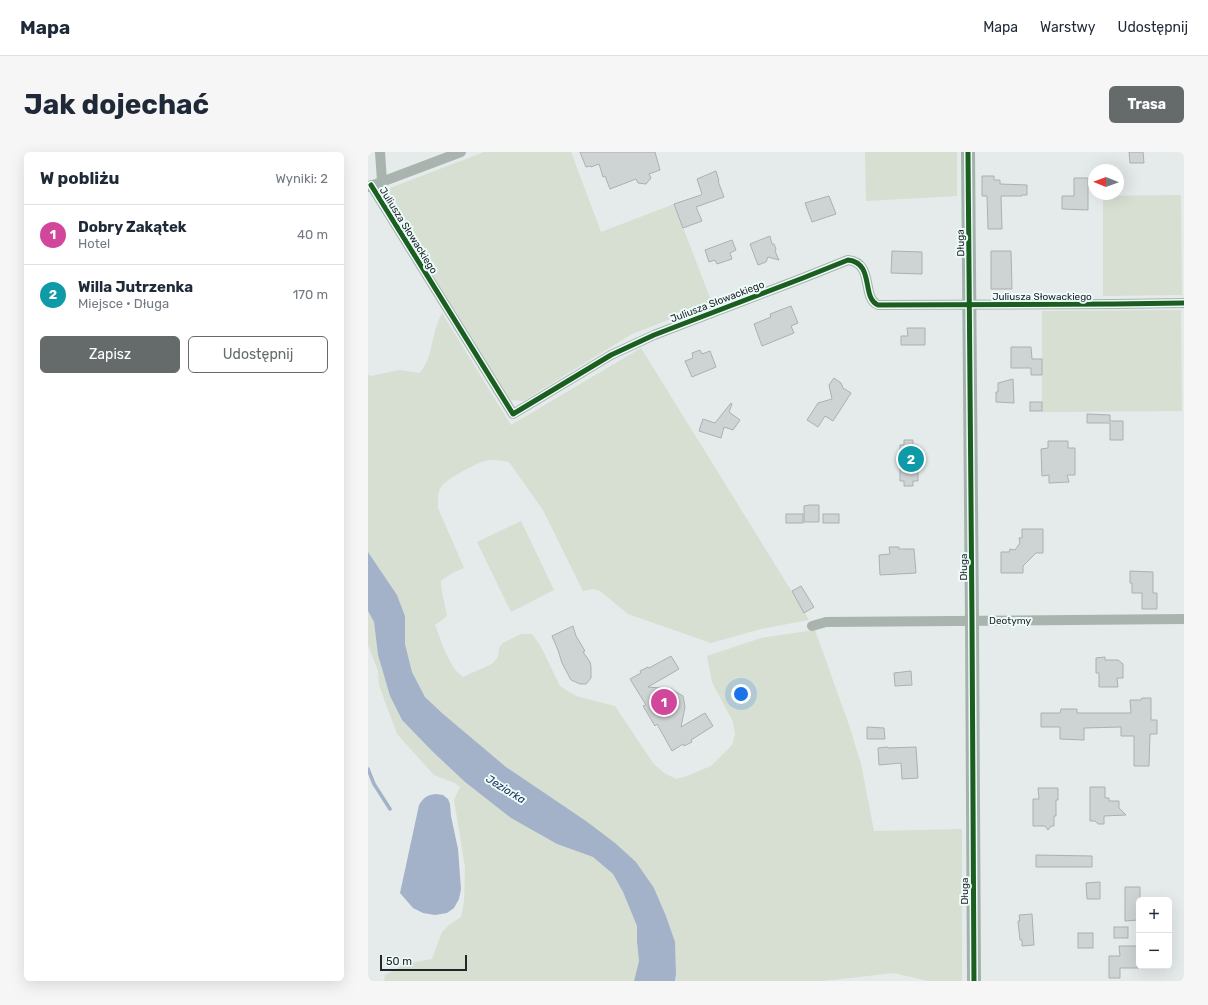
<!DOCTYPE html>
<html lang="pl">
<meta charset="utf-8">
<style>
body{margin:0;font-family:Rubik,sans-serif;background:#f6f6f7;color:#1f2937}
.controls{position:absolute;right:12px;bottom:12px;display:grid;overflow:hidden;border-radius:6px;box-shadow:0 4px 16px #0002}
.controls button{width:36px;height:36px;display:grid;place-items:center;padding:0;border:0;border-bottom:1px solid #e0e1e3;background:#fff;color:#1f2937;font:20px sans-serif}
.compass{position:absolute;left:720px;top:12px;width:36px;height:36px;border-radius:50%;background:#fff;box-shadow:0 4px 16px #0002;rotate:271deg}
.scale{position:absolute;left:12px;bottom:10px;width:87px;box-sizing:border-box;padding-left:4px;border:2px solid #212626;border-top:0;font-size:11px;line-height:14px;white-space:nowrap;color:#212626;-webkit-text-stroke:3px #eefbfb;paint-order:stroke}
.you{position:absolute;left:373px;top:542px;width:14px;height:14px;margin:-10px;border:3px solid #fff;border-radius:50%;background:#1a73e8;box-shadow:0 0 0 6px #1a73e833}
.badge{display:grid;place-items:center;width:26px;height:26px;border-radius:50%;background:#656b6b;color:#fff;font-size:13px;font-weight:700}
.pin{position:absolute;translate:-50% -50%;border:2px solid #fff;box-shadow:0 1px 4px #0006}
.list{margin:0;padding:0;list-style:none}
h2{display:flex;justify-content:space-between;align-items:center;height:52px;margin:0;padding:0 16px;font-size:17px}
h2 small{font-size:13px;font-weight:400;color:#747a83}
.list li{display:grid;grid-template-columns:26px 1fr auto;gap:12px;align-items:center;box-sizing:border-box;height:60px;padding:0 16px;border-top:1px solid #e0e1e3}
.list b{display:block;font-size:15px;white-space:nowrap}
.list p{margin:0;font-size:13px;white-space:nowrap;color:#747a83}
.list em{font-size:13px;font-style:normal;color:#747a83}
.actions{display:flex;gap:8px;padding:12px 16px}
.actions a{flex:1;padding:9px 0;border:1px solid #656b6b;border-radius:6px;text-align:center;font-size:14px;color:#656b6b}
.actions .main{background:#656b6b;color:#fff}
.map{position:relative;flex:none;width:816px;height:829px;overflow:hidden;border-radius:6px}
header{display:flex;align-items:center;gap:24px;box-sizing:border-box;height:56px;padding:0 20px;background:#fff;border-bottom:1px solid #e0e1e3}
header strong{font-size:19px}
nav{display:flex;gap:22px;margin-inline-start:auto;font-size:14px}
.intro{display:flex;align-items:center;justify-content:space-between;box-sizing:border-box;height:96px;padding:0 24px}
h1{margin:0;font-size:28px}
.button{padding:10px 18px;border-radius:6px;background:#656b6b;color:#fff;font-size:14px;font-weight:700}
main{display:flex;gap:24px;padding:0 24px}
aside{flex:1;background:#fff;border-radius:6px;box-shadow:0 4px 16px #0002}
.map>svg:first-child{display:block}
.green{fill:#d6dfd1}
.water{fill:#a3b2c8}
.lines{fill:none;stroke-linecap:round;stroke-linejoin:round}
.stream{stroke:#a3b2c8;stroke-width:3.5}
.building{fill:#ced3d4;stroke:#abb0b0}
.street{stroke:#a8b4ad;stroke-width:10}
.secondary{stroke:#a5b2ac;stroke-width:14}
.cycleway-casing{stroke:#eefbfb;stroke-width:8}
.cycleway{stroke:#1b5e20;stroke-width:5}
.labels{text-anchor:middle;stroke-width:4;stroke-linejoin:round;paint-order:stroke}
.street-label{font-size:10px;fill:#212626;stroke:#eefbfb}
.water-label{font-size:11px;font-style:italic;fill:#152c56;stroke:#eefbfb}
</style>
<header>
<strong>Mapa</strong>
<nav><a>Mapa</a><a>Warstwy</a><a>Udostępnij</a></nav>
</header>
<div class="intro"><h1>Jak dojechać</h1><a class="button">Trasa</a></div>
<main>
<aside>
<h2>W pobliżu<small>Wyniki: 2</small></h2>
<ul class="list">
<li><span class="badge" style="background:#d1479c">1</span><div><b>Dobry Zakątek</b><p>Hotel</p></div><em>40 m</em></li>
<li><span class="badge" style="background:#0f9aa8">2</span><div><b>Willa Jutrzenka</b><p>Miejsce · Długa</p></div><em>170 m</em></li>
</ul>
<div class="actions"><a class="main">Zapisz</a><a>Udostępnij</a></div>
</aside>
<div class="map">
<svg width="816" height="829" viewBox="0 0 816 829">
<rect width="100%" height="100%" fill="#e4ebea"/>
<g class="green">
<path d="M 116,0 L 203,0 L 233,80 L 306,52 L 344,151 L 264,182 L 155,249 L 142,248 L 18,47 L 22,36 Z"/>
<path d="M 497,0 L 589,0 L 589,44 L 498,49 Z"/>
<path d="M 813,43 L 814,143 L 735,144 L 735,44 Z"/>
<path d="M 813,158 L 814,259 L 674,260 L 674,159 Z"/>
<path d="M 74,161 L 143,273 L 273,196 L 421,435 L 441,468 L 393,477 L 343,491 L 260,462 L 232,439 L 226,437 L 215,439 L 175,358 L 141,310 C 133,308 124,307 116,309 C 107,312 78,327 73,335 C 69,341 70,349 70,356 L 96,416 L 84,421 L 73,429 C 73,441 77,452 79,464 L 67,473 C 73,488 81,516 95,525 L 124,512 L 130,505 L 131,496 L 135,491 L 153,482 L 164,482 L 172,493 L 192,534 L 201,540 L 211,545 L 247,554 L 285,611 L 296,621 L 308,627 L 319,624 L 343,614 L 364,593 L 367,582 L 365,570 L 344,530 L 339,504 L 393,486 L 447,478 L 482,576 L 493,612 L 506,679 L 594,677 L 594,829 L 560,829 L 526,821 L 455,829 L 307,829 L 308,822 L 307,790 L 298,764 L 286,736 L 268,710 L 218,669 L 138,615 L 74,561 L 57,545 L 44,520 L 37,492 L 37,464 L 29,443 L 0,400 L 0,223 L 3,224 L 31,218 L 52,221 C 55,216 58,212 60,207 C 65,191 66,176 74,161 Z"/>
<path d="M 153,369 L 186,438 L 143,460 L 109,390 Z"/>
<path d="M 0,459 L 6,470 L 10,503 L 22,544 L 34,568 L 64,599 L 97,630 L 143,666 L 189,692 L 225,705 L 245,722 L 255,740 L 269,774 L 269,790 L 271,809 L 266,829 L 16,829 L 17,823 L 37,812 L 64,807 L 74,780 L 82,772 L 93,765 L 96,750 L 97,715 L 86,648 L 92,635 L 87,631 L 66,623 L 29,582 L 11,533 L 10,519 L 0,493 Z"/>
</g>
<g class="water">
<path d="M 0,400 L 29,443 L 37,464 L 37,492 L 44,520 L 57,545 L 74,561 L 138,615 L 218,669 L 247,691 L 268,710 L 286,736 L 298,764 L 307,790 L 308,822 L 307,829 L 266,829 L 271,809 L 269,790 L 269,774 L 255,740 L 245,722 L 225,705 L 189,692 L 143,666 L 97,630 L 64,599 L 34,568 L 22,544 L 10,503 L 6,470 L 0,459 Z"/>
<path d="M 68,642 L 75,643 L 80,647 L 82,652 L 83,664 L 90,697 L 93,737 L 91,747 L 86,756 L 79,761 L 67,763 L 55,761 L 45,756 L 32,741 L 51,653 C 56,645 59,643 68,642 Z"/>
</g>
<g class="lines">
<path class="stream" d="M 0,617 L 6,632 L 22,657"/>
</g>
<g class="building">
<path d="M 212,0 L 287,0 L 292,18 L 281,22 L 283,26 L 278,32 L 270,31 L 268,27 L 242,37 L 237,24 L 235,25 L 231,12 L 223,15 L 222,14 L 218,15 Z"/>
<path d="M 761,0 L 775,0 L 776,11 L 762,11 Z"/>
<path d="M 348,19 L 351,29 L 350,29 L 356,45 L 328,55 L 334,69 L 315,76 L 306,52 L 333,43 L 334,42 L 329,27 Z"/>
<path d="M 614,24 L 626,24 L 626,28 L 632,28 L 632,32 L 659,33 L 659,43 L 654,43 L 654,44 L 633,44 L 634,77 L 620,77 L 619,44 L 614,44 Z"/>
<path d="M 706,26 L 720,26 L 720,58 L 694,57 L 694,44 L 706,44 Z"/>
<path d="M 461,44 L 468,62 L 444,70 L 437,51 Z"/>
<path d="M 402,84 L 404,92 L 406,92 L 408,97 L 407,99 L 411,108 L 400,105 L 398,110 L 390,113 L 382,92 Z"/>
<path d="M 364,88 L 368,98 L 362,101 L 364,107 L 349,112 L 347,108 L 341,110 L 337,98 Z"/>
<path d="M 524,99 L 554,100 L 554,122 L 523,121 Z"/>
<path d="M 623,99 L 643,99 L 644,137 L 623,137 Z"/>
<path d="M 423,154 L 430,171 L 423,174 L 426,181 L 394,194 L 386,172 L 403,165 L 402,162 Z"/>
<path d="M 539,176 L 557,176 L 557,193 L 533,193 L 533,184 L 540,184 Z"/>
<path d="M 643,195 L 663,195 L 664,207 L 674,207 L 674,223 L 663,223 L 663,216 L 643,216 Z"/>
<path d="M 332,198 L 334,202 L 342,199 L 348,215 L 324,225 L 317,209 L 325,206 L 324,201 Z"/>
<path d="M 466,226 L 473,231 L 475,236 L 483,241 L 465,269 L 457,264 L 450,275 L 439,268 L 450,251 L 464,247 L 461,233 Z"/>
<path d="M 645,227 L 646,251 L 628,250 L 628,240 L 630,240 L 630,231 Z"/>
<rect x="662" y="250" width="12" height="9"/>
<path d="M 363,251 L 364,252 L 361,260 L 372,268 L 365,278 L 356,275 L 353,286 L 331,279 L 335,267 L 347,271 Z"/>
<path d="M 719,262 L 742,263 L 742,269 L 755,269 L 755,288 L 742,288 L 742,271 L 719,271 Z"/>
<path d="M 536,288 L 545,288 L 545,293 L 549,293 L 550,302 L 554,301 L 554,312 L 552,312 L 552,316 L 550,316 L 550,329 L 545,329 L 545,334 L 536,334 L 536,329 L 532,329 L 532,293 L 536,293 Z"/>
<path d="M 680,289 L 700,289 L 700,296 L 707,296 L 707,323 L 699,323 L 701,330 L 681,331 L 681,323 L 674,324 L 673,297 L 680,296 Z"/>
<path d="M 441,353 L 451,353 L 451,370 L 436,370 L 436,354 Z"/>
<rect x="418" y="362" width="17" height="9"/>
<rect x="455" y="362" width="16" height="9"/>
<path d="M 654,377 L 675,377 L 675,401 L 668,401 L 655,414 L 655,421 L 633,421 L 633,400 L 641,400 L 642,397 L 647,398 L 652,391 L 651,386 L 654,386 Z"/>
<path d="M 521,395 L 531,395 L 531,397 L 546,397 L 548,421 L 512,423 L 511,403 L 522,402 Z"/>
<path d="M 762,419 L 785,420 L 785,441 L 789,441 L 789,457 L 774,457 L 774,441 L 764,441 L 764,431 L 762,431 Z"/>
<path d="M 433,434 L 446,455 L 436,461 L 424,439 Z"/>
<path d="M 205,474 L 208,484 L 217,499 L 215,500 L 222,510 L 223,515 L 223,526 L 218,532 L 212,532 L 203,528 L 194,511 L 190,498 L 184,484 Z"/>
<path d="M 303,504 L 311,517 L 280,535 L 303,537 L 315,544 L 317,555 L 313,575 L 337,561 L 345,574 L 323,588 L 324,590 L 316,594 L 315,592 L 304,599 L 289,572 L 287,574 L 275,554 L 278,553 L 262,527 L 273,521 L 272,519 L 280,515 L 281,516 Z"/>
<path d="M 737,505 L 737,508 L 750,508 L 755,512 L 755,526 L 749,526 L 750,535 L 731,535 L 731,521 L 728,521 L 728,506 Z"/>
<path d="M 543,519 L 544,533 L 527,534 L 526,521 Z"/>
<path d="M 774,546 L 783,546 L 783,568 L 789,568 L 789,582 L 782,582 L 781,614 L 766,614 L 766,584 L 753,584 L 753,575 L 716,576 L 716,588 L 692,587 L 692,575 L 673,575 L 673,561 L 692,561 L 693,557 L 709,557 L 709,561 L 763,561 L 762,548 L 773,548 Z"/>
<path d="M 499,575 L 516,576 L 517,587 L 499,587 Z"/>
<path d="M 520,595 L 520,596 L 548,595 L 550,626 L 534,627 L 533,611 L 511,613 L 510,596 Z"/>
<path d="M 722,635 L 737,635 L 737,646 L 741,646 L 741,649 L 751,649 L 751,656 L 758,663 L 736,664 L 736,672 L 730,672 L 727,669 L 722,669 Z"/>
<path d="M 670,636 L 690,636 L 690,648 L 688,648 L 688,664 L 686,664 L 686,674 L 683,674 L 680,678 L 677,674 L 665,674 L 665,647 L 671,647 Z"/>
<path d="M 668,703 L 724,704 L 724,715 L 668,715 Z"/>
<path d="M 732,730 L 732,747 L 719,747 L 718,731 Z"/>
<path d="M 757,735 L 772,735 L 772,748 L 771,748 L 770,768 L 757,769 Z"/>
<path d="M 664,762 L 666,793 L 654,794 L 654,788 L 652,788 L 650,769 L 652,769 L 651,763 Z"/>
<rect x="746" y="775" width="14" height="11"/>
<rect x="710" y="781" width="15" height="15"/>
<path d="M 751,794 L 771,794 L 771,816 L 752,816 L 752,826 L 741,826 L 741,804 L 752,804 Z"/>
</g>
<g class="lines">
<g class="street">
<path d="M 12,0 L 14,29"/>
<path d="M 3,33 L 145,262 L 243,203 L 286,183 L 435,126 L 480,108 C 507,111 493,146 510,153 L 747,152 L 816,151"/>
<path d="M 0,35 L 93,0"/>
<path d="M 444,474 L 458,470 L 816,467"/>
</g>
<path class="secondary" d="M 600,0 L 604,468 L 606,829"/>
<defs>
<g id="cycleway">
<path d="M 600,0 L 604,468 L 606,829"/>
<path d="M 3,33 L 145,262 L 243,203 L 286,183 L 435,126 L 480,108 C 507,111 493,146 510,153 L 747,152 L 816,151"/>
</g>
</defs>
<use href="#cycleway" class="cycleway-casing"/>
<use href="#cycleway" class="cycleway"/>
</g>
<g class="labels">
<g class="street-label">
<text transform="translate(41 78) rotate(58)" y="4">Juliusza Słowackiego</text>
<text transform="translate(592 91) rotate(-91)" y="4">Długa</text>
<text x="674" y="148">Juliusza Słowackiego</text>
<text transform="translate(349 149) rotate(-21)" y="4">Juliusza Słowackiego</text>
<text transform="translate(595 415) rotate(-90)" y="4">Długa</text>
<text x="642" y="472">Deotymy</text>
<text transform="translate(596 739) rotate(-90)" y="4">Długa</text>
</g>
<g class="water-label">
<text transform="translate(138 637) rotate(32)" y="4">Jeziorka</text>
</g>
</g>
</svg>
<div class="controls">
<button>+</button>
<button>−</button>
</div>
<svg class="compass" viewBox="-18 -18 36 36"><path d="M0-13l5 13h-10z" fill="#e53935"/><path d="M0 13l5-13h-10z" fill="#747a83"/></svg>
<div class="scale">50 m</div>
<div class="you"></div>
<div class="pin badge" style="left:296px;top:550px;background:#d1479c">1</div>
<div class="pin badge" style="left:543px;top:307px;background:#0f9aa8">2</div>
</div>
</main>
